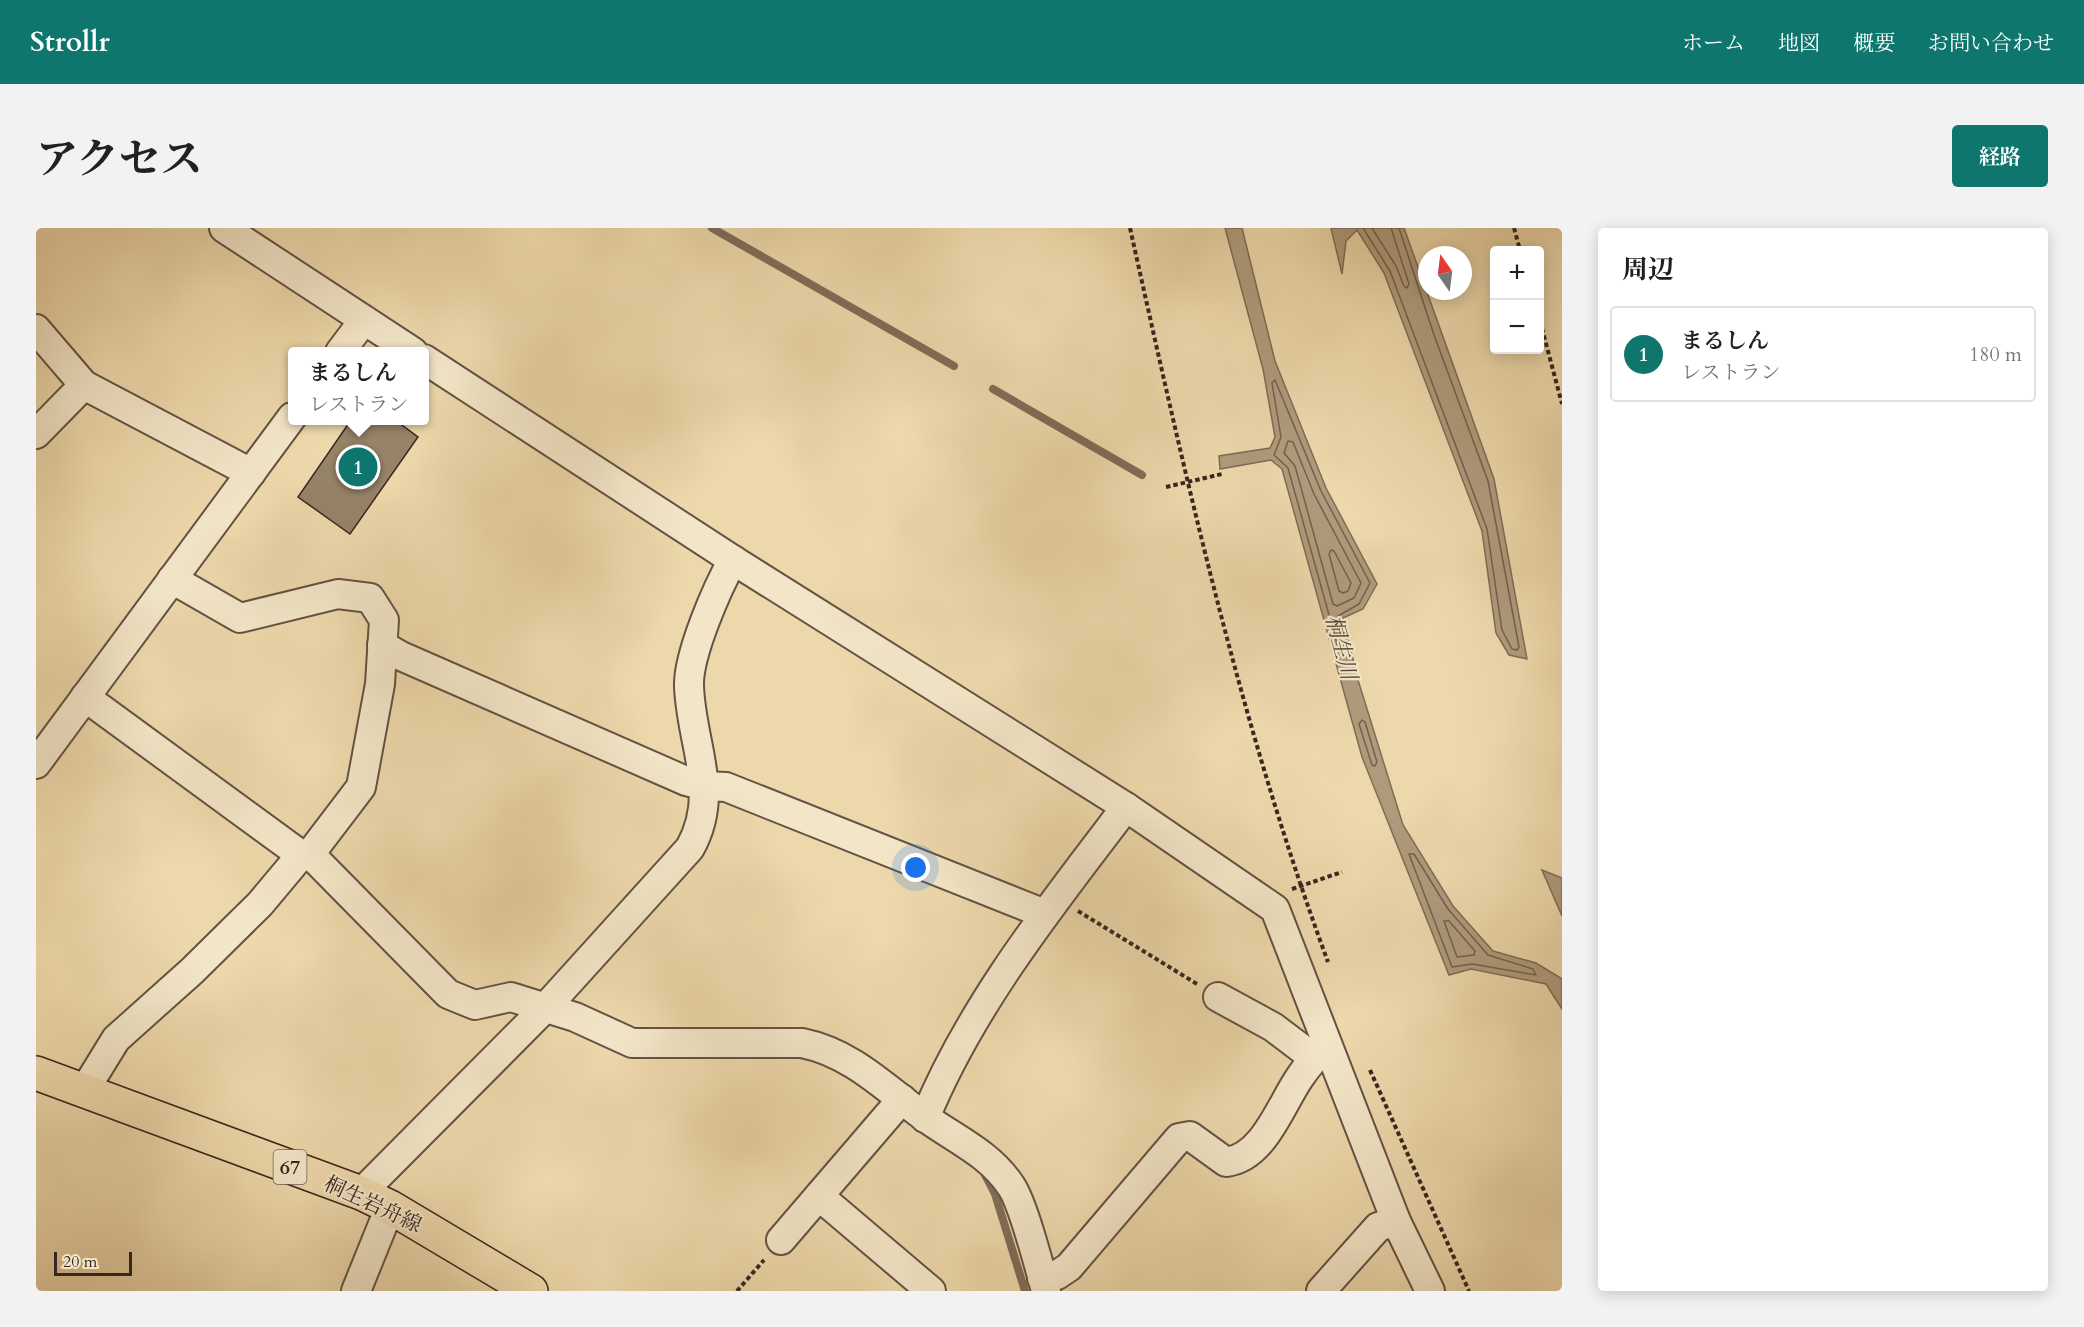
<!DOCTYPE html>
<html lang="ja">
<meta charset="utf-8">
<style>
body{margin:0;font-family:Cardo,"Noto Serif JP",serif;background:#f2f2f2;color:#202124}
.controls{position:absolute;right:18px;top:18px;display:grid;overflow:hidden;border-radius:6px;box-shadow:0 3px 15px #0003}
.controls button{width:54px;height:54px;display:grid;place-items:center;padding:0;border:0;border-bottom:2px solid #e0e0e0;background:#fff;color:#202124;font:30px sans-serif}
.compass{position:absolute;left:1382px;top:18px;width:54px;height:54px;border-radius:50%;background:#fff;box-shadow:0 3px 15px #0003;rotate:346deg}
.scale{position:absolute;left:18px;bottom:15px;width:78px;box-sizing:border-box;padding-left:6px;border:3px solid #382620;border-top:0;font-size:16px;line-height:21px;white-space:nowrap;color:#382620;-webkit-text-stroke:4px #f3e6c8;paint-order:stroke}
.you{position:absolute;left:880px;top:640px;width:21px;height:21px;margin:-15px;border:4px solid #fff;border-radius:50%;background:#1a73e8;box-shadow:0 0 0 9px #1a73e833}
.badge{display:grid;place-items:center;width:39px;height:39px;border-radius:50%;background:#0f766e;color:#fff;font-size:20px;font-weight:700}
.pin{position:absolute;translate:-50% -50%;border:3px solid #fff;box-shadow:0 2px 6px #0006}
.popup{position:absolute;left:252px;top:119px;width:141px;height:78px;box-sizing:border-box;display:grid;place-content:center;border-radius:6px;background:#fff;filter:drop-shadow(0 2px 4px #0005);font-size:20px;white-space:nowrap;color:#757577}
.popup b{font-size:22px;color:#202124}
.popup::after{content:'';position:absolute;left:50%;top:100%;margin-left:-12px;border:12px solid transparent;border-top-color:#fff}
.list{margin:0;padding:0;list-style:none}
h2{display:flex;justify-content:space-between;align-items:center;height:78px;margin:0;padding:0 24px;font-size:26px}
h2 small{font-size:20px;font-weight:400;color:#757577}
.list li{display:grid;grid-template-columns:39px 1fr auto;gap:18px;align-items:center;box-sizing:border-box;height:96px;margin:0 12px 12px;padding:0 12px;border:2px solid #e0e0e0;border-radius:6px}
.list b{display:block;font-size:22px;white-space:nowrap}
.list p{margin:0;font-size:20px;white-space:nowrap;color:#757577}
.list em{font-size:20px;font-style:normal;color:#757577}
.map{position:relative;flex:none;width:1526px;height:1063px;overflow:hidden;border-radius:6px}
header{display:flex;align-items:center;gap:36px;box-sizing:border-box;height:84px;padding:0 30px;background:#0f766e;color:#fff}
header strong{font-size:28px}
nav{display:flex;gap:33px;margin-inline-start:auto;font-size:21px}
.intro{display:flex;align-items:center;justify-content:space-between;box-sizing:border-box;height:144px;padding:0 36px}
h1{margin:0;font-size:42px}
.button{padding:15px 27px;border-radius:6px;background:#0f766e;color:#fff;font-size:21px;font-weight:700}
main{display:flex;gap:36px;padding:0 36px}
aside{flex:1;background:#fff;border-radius:6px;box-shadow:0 3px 15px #0003}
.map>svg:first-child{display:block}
.water{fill:#af9b7c;stroke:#7f6c57;stroke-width:1.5}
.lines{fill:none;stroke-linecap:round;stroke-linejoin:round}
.shore{stroke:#74604e;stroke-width:1.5}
.stream{stroke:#7f6c57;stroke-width:8}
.building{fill:#968368;stroke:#382620;stroke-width:1.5}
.minor-casing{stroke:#655243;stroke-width:32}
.major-casing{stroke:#382620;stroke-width:36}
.path{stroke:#382620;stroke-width:4;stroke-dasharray:4.5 3;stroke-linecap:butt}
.minor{stroke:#f3e6c8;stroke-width:28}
.major{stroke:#edd8ab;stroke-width:33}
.labels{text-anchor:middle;stroke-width:4.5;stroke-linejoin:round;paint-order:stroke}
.shield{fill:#f3e6c8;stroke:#706052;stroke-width:1.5}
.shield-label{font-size:20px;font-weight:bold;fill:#382620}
.street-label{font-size:21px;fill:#382620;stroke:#f3e6c8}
.water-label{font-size:22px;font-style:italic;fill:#5c493c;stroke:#f3e6c8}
</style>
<header>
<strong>Strollr</strong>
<nav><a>ホーム</a><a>地図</a><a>概要</a><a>お問い合わせ</a></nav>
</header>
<div class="intro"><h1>アクセス</h1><a class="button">経路</a></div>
<main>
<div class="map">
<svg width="1526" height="1063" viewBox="0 0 1526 1063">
<rect width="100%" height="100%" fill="#edd8ab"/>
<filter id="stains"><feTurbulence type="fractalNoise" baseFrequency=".00333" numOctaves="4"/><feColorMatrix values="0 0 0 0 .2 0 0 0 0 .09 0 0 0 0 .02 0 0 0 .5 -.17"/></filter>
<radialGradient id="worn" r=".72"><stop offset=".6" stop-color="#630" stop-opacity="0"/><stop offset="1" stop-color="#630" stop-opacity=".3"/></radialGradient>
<g class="water">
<path d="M 1189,0 L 1206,0 L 1239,133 L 1290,260 L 1341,356 L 1327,381 L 1307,390 L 1322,452 L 1367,597 L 1417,678 L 1457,723 L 1500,735 L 1526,751 L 1526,781 L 1510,756 L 1435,741 L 1413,747 L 1326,529 L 1246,241 L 1235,232 L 1184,241 L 1183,228 L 1234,220 L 1239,209 L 1227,141 Z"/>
<path d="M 1295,0 L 1368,0 L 1458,251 L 1491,431 L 1473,427 L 1460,405 L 1446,303 L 1348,45 L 1321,2 L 1310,13 L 1306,46 Z"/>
<path d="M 1506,642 L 1526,650 L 1526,688 Z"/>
</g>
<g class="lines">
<g class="shore">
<path d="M 1327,0 L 1354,43 L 1451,301 L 1466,402 L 1476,421 L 1481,422 L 1483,419 L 1452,253 L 1398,107 L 1363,0"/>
<path d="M 1336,0 L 1360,38 L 1368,58 L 1371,60 L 1373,56 L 1355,0"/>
<path d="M 1239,152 L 1285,263 L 1334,355 L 1323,376 L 1302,388 L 1308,417 L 1305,421 L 1302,419 L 1252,240 L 1238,227 L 1245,209 L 1236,155 Z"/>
<path d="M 1252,213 L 1257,214 L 1278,266 L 1325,355 L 1318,370 L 1301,378 L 1297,376 L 1259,238 L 1248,225 Z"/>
<path d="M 1295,322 L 1298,323 L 1315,355 L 1312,363 L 1307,365 L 1303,363 L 1293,326 Z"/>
<path d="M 1326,492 L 1329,494 L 1341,534 L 1339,538 L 1336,537 L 1323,496 Z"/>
<path d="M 1373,626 L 1378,626 L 1412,681 L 1452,727 L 1497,741 L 1500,747 L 1436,736 L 1416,739 Z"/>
<path d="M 1408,693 L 1413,693 L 1439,723 L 1438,727 L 1421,729 Z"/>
</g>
<g class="stream">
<path d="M 676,0 L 918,138"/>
<path d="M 957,161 L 1106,247"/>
<path d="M 948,945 L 959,966 L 989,1063"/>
</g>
</g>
<path class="building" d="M 315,192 L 359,192 L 382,209 L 314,306 L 262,269 Z"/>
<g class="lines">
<defs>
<g id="minor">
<path d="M 188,0 L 377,124"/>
<path d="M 0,101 L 48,157 L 0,206"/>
<path d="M 304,124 L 328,92"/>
<path d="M 388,131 L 697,332 L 1090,579 L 1239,681 L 1360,993 L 1394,1063"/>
<path d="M 48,157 L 215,245"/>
<path d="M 136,351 L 204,390 L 302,366 L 334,370 L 348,392 L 344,456 L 325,559 L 274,626"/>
<path d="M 346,417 L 365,428 L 650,553 L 669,558 L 690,559 L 1009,686"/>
<path d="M 49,469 L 265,627"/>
<path d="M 0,536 L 256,189"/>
<path d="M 1182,769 L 1237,799 L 1278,830"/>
<path d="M 48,863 L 80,811 L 156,743 L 224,676 L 265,627 L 274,626 L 412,766 L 439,777 L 475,769 L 539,789 L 596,815 L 766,815 C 816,825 850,861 890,890 C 921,912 954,926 975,958 C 987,975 1004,1041 1010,1063"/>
<path d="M 889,890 C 935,777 1017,675 1090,579"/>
<path d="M 325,965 L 510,779 L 654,620 C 685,564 655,517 653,458 C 652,427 681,360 697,332"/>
<path d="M 783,968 L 895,1063"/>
<path d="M 745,1012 L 866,871"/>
<path d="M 1006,1050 L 1021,1047 L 1033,1039 L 1143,910 L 1154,908 L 1190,934 C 1228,930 1245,876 1264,849 C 1272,837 1281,827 1291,817"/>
<path d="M 320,1063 L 354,979"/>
<path d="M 1285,1063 L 1342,999 L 1360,993"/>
</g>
<path id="major" d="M 0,845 L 325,965 L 354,979 L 495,1063"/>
</defs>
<use href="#minor" class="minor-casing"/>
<use href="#major" class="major-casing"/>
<g class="path">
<path d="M 1094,0 C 1149,247 1204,496 1292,734"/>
<path d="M 1478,0 L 1484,22"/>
<path d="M 1504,93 L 1526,176"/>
<path d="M 1130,259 L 1186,246"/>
<path d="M 1256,661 L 1306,644"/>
<path d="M 1042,683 L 1161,756"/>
<path d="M 1334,842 L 1433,1063"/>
<path d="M 701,1063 L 728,1032"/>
</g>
<use href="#minor" class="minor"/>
<use href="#major" class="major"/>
</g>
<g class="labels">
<rect class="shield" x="237.5" y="922" width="33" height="34" rx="4.5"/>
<g class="shield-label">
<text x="254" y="946">67</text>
</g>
<g class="street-label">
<text transform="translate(337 976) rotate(25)" y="7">桐生岩舟線</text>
</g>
<g class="water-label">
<text transform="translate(1306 419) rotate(75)" y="8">桐生川</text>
</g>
</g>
<rect width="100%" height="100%" filter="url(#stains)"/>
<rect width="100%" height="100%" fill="url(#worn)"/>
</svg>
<div class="controls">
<button>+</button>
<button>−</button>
</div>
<svg class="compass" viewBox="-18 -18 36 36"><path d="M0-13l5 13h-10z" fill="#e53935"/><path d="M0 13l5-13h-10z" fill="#757577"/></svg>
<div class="scale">20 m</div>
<div class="you"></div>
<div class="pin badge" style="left:322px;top:239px">1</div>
<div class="popup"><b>まるしん</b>レストラン</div>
</div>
<aside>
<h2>周辺<small></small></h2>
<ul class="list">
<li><span class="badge">1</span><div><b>まるしん</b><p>レストラン</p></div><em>180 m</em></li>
</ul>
</aside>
</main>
